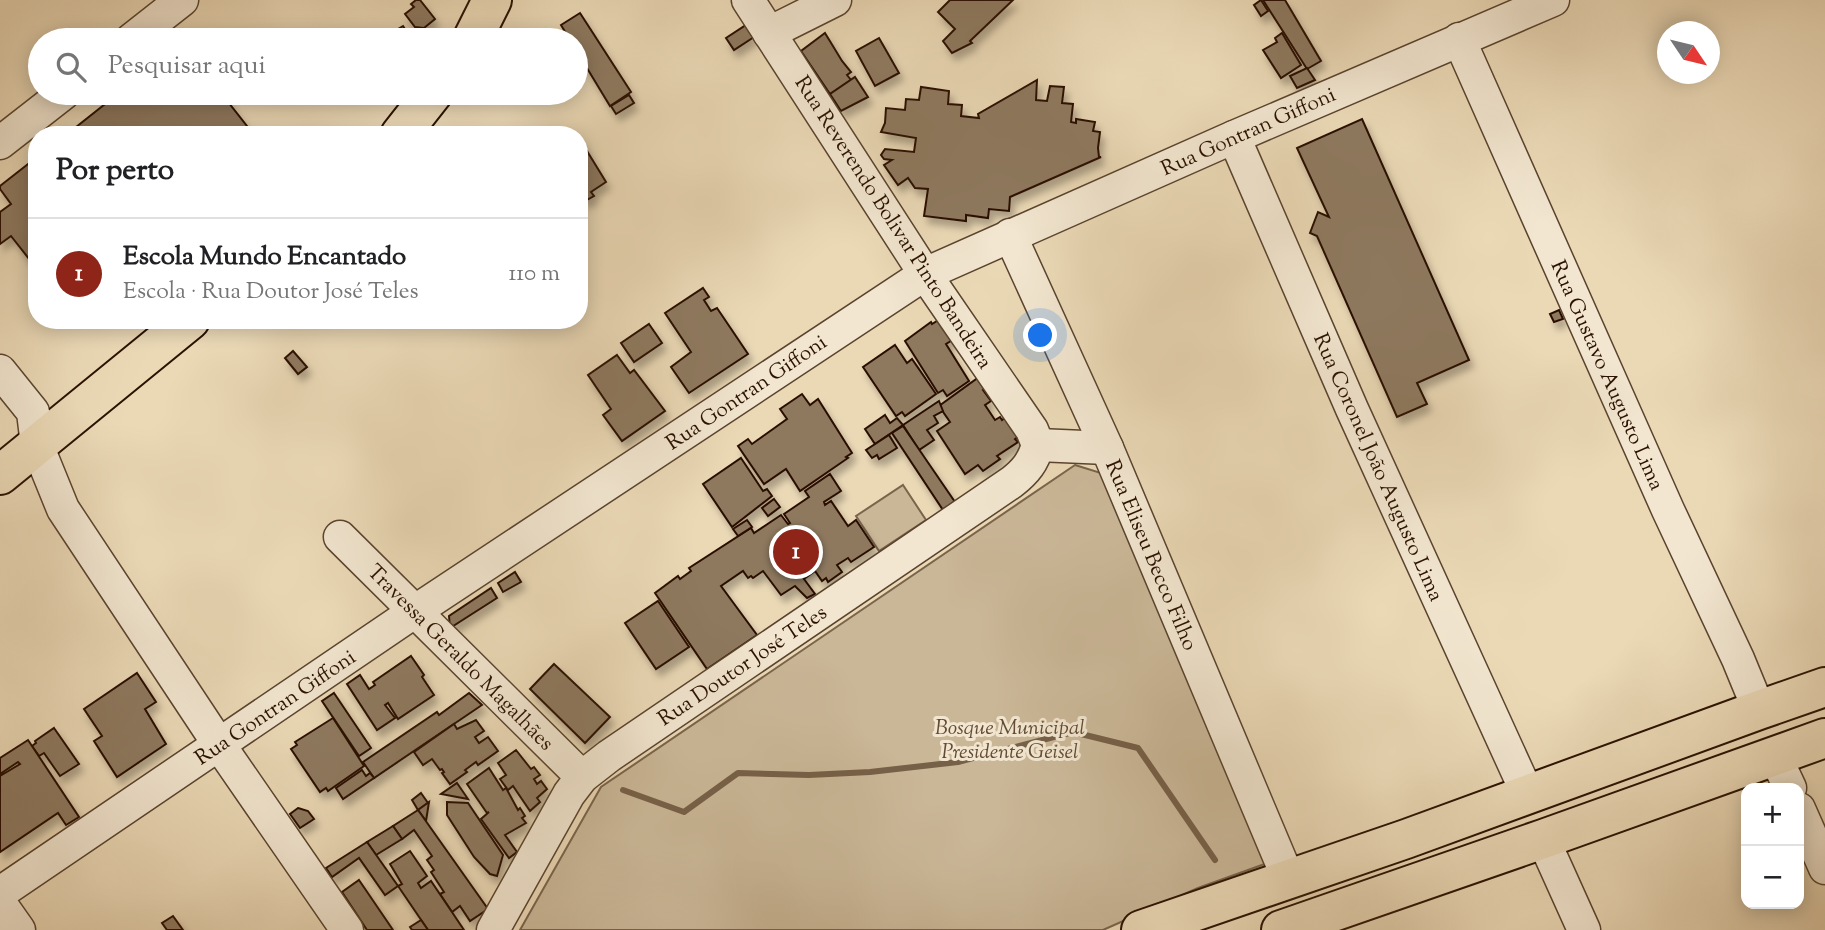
<!DOCTYPE html>
<html lang="pt">
<meta charset="utf-8">
<style>
body{margin:0;font-family:"Sorts Mill Goudy",serif;background:#f2f2f2;color:#202124}
.controls{position:absolute;right:21px;bottom:21px;display:grid;overflow:hidden;border-radius:14px;box-shadow:0 4px 18px #0003}
.controls button{width:63px;height:63px;display:grid;place-items:center;padding:0;border:0;border-bottom:2px solid #e0e0e0;background:#fff;color:#202124;font:35px sans-serif}
.compass{position:absolute;left:1657px;top:21px;width:63px;height:63px;border-radius:50%;background:#fff;box-shadow:0 4px 18px #0003;rotate:125deg}
.you{position:absolute;left:1041px;top:336px;width:24px;height:24px;margin:-18px;border:5px solid #fff;border-radius:50%;background:#1a73e8;box-shadow:0 0 0 10px #1a73e833}
.badge{display:grid;place-items:center;width:46px;height:46px;border-radius:50%;background:#8f2418;color:#fff;font-size:23px;font-weight:700}
.pin{position:absolute;translate:-50% -50%;border:4px solid #fff;box-shadow:0 2px 7px #0006}
.list{margin:0;padding:0;list-style:none}
h2{display:flex;justify-content:space-between;align-items:center;height:91px;margin:0;padding:0 28px;font-size:30px}
h2 small{font-size:23px;font-weight:400;color:#757577}
.list li{display:grid;grid-template-columns:46px 1fr auto;gap:21px;align-items:center;box-sizing:border-box;height:112px;padding:0 28px;border-top:2px solid #e0e0e0}
.list b{display:block;font-size:26px;white-space:nowrap}
.list p{margin:0;font-size:23px;white-space:nowrap;color:#757577}
.list em{font-size:23px;font-style:normal;color:#757577}
.icon{flex:none;width:38px;height:38px;fill:none;stroke:currentColor;stroke-width:2;stroke-linecap:round;stroke-linejoin:round}
.map{position:relative;flex:none;width:1825px;height:930px;overflow:hidden}
.search{position:absolute;background:#fff;box-shadow:0 4px 18px #0003;left:28px;top:28px;width:560px;height:77px;display:flex;align-items:center;gap:18px;box-sizing:border-box;padding:0 24px;border-radius:38px;color:#757577;font-size:26px}
.panel{position:absolute;background:#fff;box-shadow:0 4px 18px #0003;left:28px;top:126px;width:560px;height:203px;border-radius:28px}
.map>svg:first-child{display:block}
.green{fill:#cab797;stroke:#7a644c;stroke-width:2}
.lines{fill:none;stroke-linecap:round;stroke-linejoin:round}
.stream{stroke:#766048;stroke-width:6}
.building{fill:#8e795f;stroke:#2a1100;stroke-width:2;filter:url(#shadow)}
.minor-casing{stroke:#5a432e;stroke-width:35}
.major-casing{stroke:#2a1100;stroke-width:42}
.minor{stroke:#f2e6d0;stroke-width:32}
.major{stroke:#ebd9b6;stroke-width:38}
.labels{text-anchor:middle;stroke-width:6;stroke-linejoin:round;paint-order:stroke}
.street-label{font-size:21px;fill:#2a1100;stroke:#f2e6d0}
.park-label{font-size:21px;font-style:italic;fill:#624b35;stroke:#f2e6d0}
</style>
<div class="map">
<svg width="1825" height="930" viewBox="0 0 1825 930">
<defs>
<filter id="shadow"><feDropShadow dx="4" dy="7" stdDeviation="3.5" flood-color="#0004"/></filter>
</defs>
<rect width="100%" height="100%" fill="#ebd9b6"/>
<filter id="stains"><feTurbulence type="fractalNoise" baseFrequency=".00286" numOctaves="4"/><feColorMatrix values="0 0 0 0 .2 0 0 0 0 .09 0 0 0 0 .02 0 0 0 .5 -.17"/></filter>
<radialGradient id="worn" r=".72"><stop offset=".6" stop-color="#630" stop-opacity="0"/><stop offset="1" stop-color="#630" stop-opacity=".3"/></radialGradient>
<g class="green">
<path d="M 1075,465 L 1101,473 L 1273,861 L 1198,888 L 1103,930 L 520,930 L 601,787 Z"/>
<path d="M 903,485 L 926,520 L 879,551 L 856,516 Z"/>
</g>
<g class="lines">
<path class="stream" d="M 623,790 L 684,812 L 738,773 L 809,775 L 870,772 L 958,762 L 1073,732 L 1138,748 L 1215,860"/>
</g>
<g class="building">
<path d="M 416,0 L 420,0 L 435,19 L 424,28 L 415,27 L 405,14 L 414,7 L 411,4 Z"/>
<path d="M 950,0 L 1013,0 L 970,41 L 972,43 L 952,53 L 943,41 L 955,29 L 938,12 Z"/>
<path d="M 1261,0 L 1268,11 L 1261,16 L 1254,5 Z"/>
<path d="M 1263,0 L 1285,0 L 1321,61 L 1307,69 Z"/>
<path d="M 580,13 L 631,92 L 610,106 L 576,50 L 576,40 L 570,40 L 561,25 Z"/>
<path d="M 746,25 L 754,37 L 734,50 L 726,38 Z"/>
<path d="M 403,26 L 412,40 L 391,40 L 388,35 Z"/>
<path d="M 825,33 L 842,61 L 851,72 L 847,75 L 851,80 L 830,94 L 801,51 Z"/>
<path d="M 1282,33 L 1301,65 L 1281,78 L 1263,50 L 1277,42 L 1275,38 Z"/>
<path d="M 879,38 L 899,73 L 875,86 L 856,51 Z"/>
<path d="M 1307,68 L 1315,80 L 1297,88 L 1290,76 Z"/>
<path d="M 855,77 L 868,97 L 841,111 L 830,94 Z"/>
<path d="M 1037,80 L 1036,100 L 1047,101 L 1050,86 L 1064,87 L 1062,103 L 1073,104 L 1071,122 L 1076,123 L 1076,119 L 1095,122 L 1093,131 L 1100,132 L 1098,148 L 1099,157 L 1101,157 L 1010,197 L 1009,211 L 989,209 L 988,218 L 966,215 L 966,221 L 924,216 L 928,189 L 915,188 L 908,178 L 898,185 L 884,165 L 892,160 L 884,159 L 881,155 L 885,149 L 914,152 L 916,138 L 881,132 L 885,123 L 886,108 L 905,110 L 906,99 L 919,100 L 921,87 L 949,91 L 948,104 L 962,105 L 961,116 L 979,118 L 978,114 Z"/>
<path d="M 119,93 L 221,93 L 254,135 L 66,135 Z"/>
<path d="M 629,95 L 634,103 L 616,114 L 611,106 Z"/>
<path d="M 1362,119 L 1469,360 L 1417,383 L 1427,404 L 1397,417 L 1317,236 L 1310,233 L 1318,212 L 1329,217 L 1297,148 Z"/>
<path d="M 579,138 L 606,182 L 591,192 L 594,196 L 585,201 L 579,192 Z"/>
<path d="M 37,157 L 37,269 L 11,236 L 0,244 L 0,212 L 11,204 L 0,189 L 0,186 Z"/>
<path d="M 703,288 L 709,297 L 704,300 L 711,311 L 717,308 L 748,354 L 689,393 L 671,367 L 691,352 L 665,313 Z"/>
<path d="M 1559,310 L 1563,319 L 1554,322 L 1550,314 Z"/>
<path d="M 940,319 L 954,339 L 946,344 L 969,381 L 947,396 L 943,390 L 938,393 L 905,341 L 931,322 L 932,324 Z"/>
<path d="M 649,324 L 662,343 L 634,362 L 621,343 Z"/>
<path d="M 895,345 L 907,363 L 912,359 L 936,394 L 905,416 L 902,412 L 896,416 L 863,367 Z"/>
<path d="M 293,351 L 307,367 L 298,374 L 285,358 Z"/>
<path d="M 617,355 L 630,373 L 634,370 L 665,411 L 622,441 L 603,415 L 611,409 L 588,375 Z"/>
<path d="M 979,377 L 986,388 L 983,390 L 991,401 L 985,405 L 995,420 L 1000,417 L 1002,420 L 1006,417 L 1019,436 L 1015,439 L 1018,442 L 997,456 L 1000,459 L 983,471 L 978,465 L 965,474 L 937,431 L 950,422 L 939,406 Z"/>
<path d="M 802,394 L 810,405 L 818,399 L 852,453 L 846,457 L 848,458 L 800,491 L 786,469 L 764,484 L 738,446 L 748,439 L 752,444 L 787,419 L 780,409 Z"/>
<path d="M 939,401 L 943,411 L 934,416 L 938,423 L 927,430 L 934,440 L 919,450 L 903,425 Z"/>
<path d="M 885,415 L 890,423 L 897,418 L 903,425 L 875,444 L 865,429 Z"/>
<path d="M 903,426 L 955,502 L 943,510 L 892,433 Z"/>
<path d="M 889,435 L 897,448 L 879,459 L 877,455 L 872,458 L 866,450 Z"/>
<path d="M 741,458 L 763,491 L 767,489 L 772,496 L 732,527 L 703,484 Z"/>
<path d="M 830,474 L 841,491 L 824,502 L 825,505 L 831,501 L 848,526 L 856,520 L 874,547 L 851,562 L 848,558 L 837,565 L 842,572 L 828,582 L 826,578 L 822,581 L 815,571 L 804,579 L 815,594 L 807,598 L 795,586 L 781,595 L 763,571 L 753,578 L 751,576 L 748,578 L 743,571 L 721,586 L 757,635 L 707,669 L 655,593 L 678,576 L 680,579 L 691,571 L 689,568 L 751,528 L 754,533 L 781,515 L 788,524 L 790,523 L 784,514 L 809,497 L 805,491 Z"/>
<path d="M 774,499 L 780,507 L 768,516 L 762,508 Z"/>
<path d="M 747,520 L 752,527 L 738,536 L 733,529 Z"/>
<path d="M 515,572 L 521,582 L 503,592 L 498,583 Z"/>
<path d="M 491,588 L 497,598 L 450,628 L 449,616 Z"/>
<path d="M 658,601 L 689,647 L 656,669 L 625,623 Z"/>
<path d="M 411,656 L 424,675 L 422,677 L 434,695 L 398,719 L 388,703 L 385,705 L 395,718 L 377,730 L 347,684 L 360,675 L 369,689 L 375,685 L 373,682 Z"/>
<path d="M 554,664 L 610,717 L 585,743 L 530,689 Z"/>
<path d="M 137,673 L 156,702 L 145,709 L 166,744 L 117,777 L 94,741 L 102,736 L 84,709 Z"/>
<path d="M 334,693 L 371,748 L 359,756 L 322,701 Z"/>
<path d="M 469,693 L 482,705 L 374,778 L 363,762 L 437,712 L 439,715 Z"/>
<path d="M 333,718 L 364,766 L 328,791 L 326,788 L 320,792 L 291,749 L 297,745 L 295,742 Z"/>
<path d="M 476,720 L 484,731 L 475,737 L 479,743 L 488,737 L 498,751 L 478,765 L 476,762 L 465,770 L 467,772 L 450,784 L 442,773 L 444,772 L 442,769 L 440,770 L 432,759 L 423,765 L 414,752 L 454,724 L 457,729 Z"/>
<path d="M 54,728 L 79,764 L 60,776 L 44,753 L 39,756 L 32,746 L 36,743 L 35,741 Z"/>
<path d="M 28,740 L 79,817 L 66,825 L 58,813 L 0,852 L 0,776 L 20,764 L 18,762 L 0,774 L 0,758 Z"/>
<path d="M 516,750 L 531,769 L 534,767 L 540,775 L 534,779 L 537,784 L 541,781 L 547,789 L 537,798 L 540,802 L 530,811 L 513,786 L 508,790 L 500,779 L 506,775 L 498,763 Z"/>
<path d="M 489,768 L 503,790 L 506,788 L 518,810 L 520,808 L 525,816 L 522,818 L 526,823 L 505,835 L 517,852 L 509,858 L 481,819 L 489,812 L 487,813 L 467,784 Z"/>
<path d="M 362,770 L 366,776 L 370,773 L 374,778 L 343,799 L 336,788 Z"/>
<path d="M 457,783 L 468,799 L 441,794 Z"/>
<path d="M 421,793 L 428,803 L 418,810 L 412,800 Z"/>
<path d="M 429,802 L 426,821 L 418,810 Z"/>
<path d="M 447,802 L 468,803 L 503,855 L 497,876 L 490,874 L 474,857 L 447,815 Z"/>
<path d="M 298,808 L 308,811 L 314,819 L 300,828 L 290,814 Z"/>
<path d="M 418,810 L 488,909 L 470,921 L 460,906 L 452,912 L 440,894 L 444,892 L 431,872 L 434,870 L 427,860 L 432,856 L 414,830 L 402,839 L 393,826 Z"/>
<path d="M 393,826 L 402,839 L 376,855 L 367,842 Z"/>
<path d="M 367,842 L 398,886 L 385,895 L 359,858 L 332,877 L 326,868 Z"/>
<path d="M 410,851 L 427,876 L 418,883 L 421,888 L 431,881 L 464,930 L 428,930 L 398,886 L 402,884 L 390,864 Z"/>
<path d="M 359,880 L 393,930 L 367,930 L 342,892 Z"/>
<path d="M 173,916 L 183,930 L 167,930 L 162,923 Z"/>
<path d="M 421,920 L 428,930 L 412,930 L 410,927 Z"/>
</g>
<g class="lines">
<defs>
<g id="minor">
<path d="M 748,0 L 925,274 L 1032,430 L 1038,445"/>
<path d="M 769,33 L 835,0"/>
<path d="M 1459,39 L 1668,510 L 1738,659 L 1759,710"/>
<path d="M 131,40 L 182,0"/>
<path d="M 1234,137 L 1352,409 L 1528,795"/>
<path d="M 0,143 L 64,93"/>
<path d="M 1010,235 L 1107,448 L 1288,878"/>
<path d="M 0,371 L 33,412 L 37,445 L 63,509 L 220,746 L 347,930"/>
<path d="M 1038,445 L 1107,448"/>
<path d="M 340,537 L 582,777"/>
<path d="M 1775,756 L 1790,788"/>
<path d="M 1799,809 L 1825,868"/>
<path d="M 1543,839 L 1584,930"/>
<path d="M 0,893 L 414,612 L 925,274 L 1234,137 L 1553,0"/>
<path d="M 0,903 L 19,930"/>
<path d="M 493,930 L 569,794 L 582,777 L 609,756 L 1012,482 C 1026,471 1033,462 1038,445"/>
</g>
<g id="major">
<path d="M 472,40 L 492,0"/>
<path d="M 400,135 L 433,93"/>
<path d="M 0,475 L 190,320"/>
<path d="M 1141,930 L 1406,839 L 1759,710 L 1825,687"/>
<path d="M 1281,930 L 1543,839 L 1825,738"/>
</g>
</defs>
<use href="#minor" class="minor-casing"/>
<use href="#major" class="major-casing"/>
<use href="#minor" class="minor"/>
<use href="#major" class="major"/>
</g>
<g class="labels">
<g class="street-label">
<text transform="translate(1248 131) rotate(-24)" y="7">Rua Gontran Giffoni</text>
<text transform="translate(894 222) rotate(57)" y="7">Rua Reverendo Bolivar Pinto Bandeira</text>
<text transform="translate(1608 375) rotate(66)" y="7">Rua Gustavo Augusto Lima</text>
<text transform="translate(746 392) rotate(-34)" y="7">Rua Gontran Giffoni</text>
<text transform="translate(1379 467) rotate(66)" y="7">Rua Coronel João Augusto Lima</text>
<text transform="translate(1152 555) rotate(67)" y="7">Rua Eliseu Becco Filho</text>
<text transform="translate(461 657) rotate(45)" y="7">Travessa Geraldo Magalhães</text>
<text transform="translate(742 665) rotate(-34)" y="7">Rua Doutor José Teles</text>
<text transform="translate(275 707) rotate(-34)" y="7">Rua Gontran Giffoni</text>
</g>
<g class="park-label">
<text x="1010" y="734">Bosque Municipal<tspan x="1010" dy="24">Presidente Geisel</tspan></text>
</g>
</g>
<rect width="100%" height="100%" filter="url(#stains)"/>
<rect width="100%" height="100%" fill="url(#worn)"/>
</svg>
<div class="controls">
<button>+</button>
<button>−</button>
</div>
<svg class="compass" viewBox="-18 -18 36 36"><path d="M0-13l5 13h-10z" fill="#e53935"/><path d="M0 13l5-13h-10z" fill="#757577"/></svg>
<div class="you"></div>
<div class="pin badge" style="left:796px;top:552px">1</div>
<div class="search"><svg class="icon" aria-label="search" viewBox="0 0 24 24"><circle cx="10" cy="10" r="6"/><path d="M15 15l6 6"/></svg>Pesquisar aqui</div>
<section class="panel">
<h2>Por perto<small></small></h2>
<ul class="list">
<li><span class="badge">1</span><div><b>Escola Mundo Encantado</b><p>Escola · Rua Doutor José Teles</p></div><em>110 m</em></li>
</ul>
</section>
</div>
